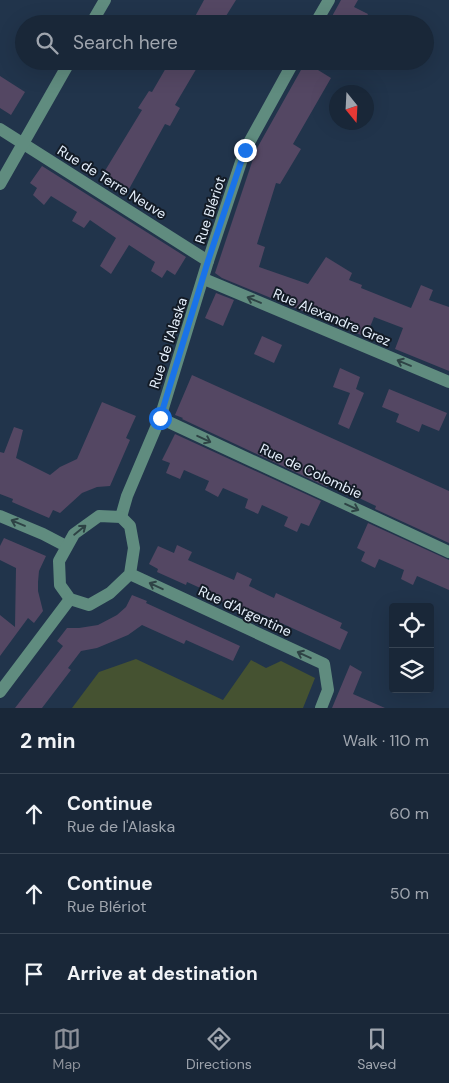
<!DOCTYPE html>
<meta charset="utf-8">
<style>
body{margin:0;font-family:"DM Sans",sans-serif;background:#263343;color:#f1f3f6}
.controls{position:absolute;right:15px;bottom:15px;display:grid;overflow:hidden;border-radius:5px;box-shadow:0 5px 20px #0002}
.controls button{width:45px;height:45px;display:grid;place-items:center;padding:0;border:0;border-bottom:1px solid #374453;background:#192738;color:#f1f3f6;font:25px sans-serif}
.compass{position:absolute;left:329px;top:85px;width:45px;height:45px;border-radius:50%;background:#192738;box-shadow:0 5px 20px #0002;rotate:162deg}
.stop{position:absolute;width:15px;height:15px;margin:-11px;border:4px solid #1a73e8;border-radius:50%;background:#fff}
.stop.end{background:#1a73e8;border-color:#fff;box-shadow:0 1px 5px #0008}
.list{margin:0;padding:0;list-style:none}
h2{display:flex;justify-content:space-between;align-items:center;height:65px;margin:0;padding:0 20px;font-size:21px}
h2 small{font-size:16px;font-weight:400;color:#9fa5ae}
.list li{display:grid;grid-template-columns:32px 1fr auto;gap:15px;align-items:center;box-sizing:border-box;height:80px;padding:0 20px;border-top:1px solid #374453}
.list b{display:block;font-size:19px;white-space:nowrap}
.list p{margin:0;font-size:16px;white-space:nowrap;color:#9fa5ae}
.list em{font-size:16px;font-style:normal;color:#9fa5ae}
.icon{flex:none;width:28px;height:28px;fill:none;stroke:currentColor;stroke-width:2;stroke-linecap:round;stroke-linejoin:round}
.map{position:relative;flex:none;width:449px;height:708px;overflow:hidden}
.search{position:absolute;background:#192738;box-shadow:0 5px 20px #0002;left:15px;right:15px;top:15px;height:55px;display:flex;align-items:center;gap:12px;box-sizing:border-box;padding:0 18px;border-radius:28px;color:#9fa5ae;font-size:19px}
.sheet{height:305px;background:#192738}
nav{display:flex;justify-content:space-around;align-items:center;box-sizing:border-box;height:70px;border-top:1px solid #374453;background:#192738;font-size:14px;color:#9fa5ae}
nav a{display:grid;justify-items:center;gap:2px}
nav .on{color:#8c9099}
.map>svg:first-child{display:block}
.green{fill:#455231}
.building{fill:#544763}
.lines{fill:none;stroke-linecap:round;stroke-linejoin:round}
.minor{stroke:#608c7f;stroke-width:12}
.oneway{stroke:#2e4345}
.route{stroke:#1a73e8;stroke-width:6}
.labels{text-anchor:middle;stroke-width:4;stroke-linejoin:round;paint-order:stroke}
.street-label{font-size:14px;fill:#e6f0fc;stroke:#131b26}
</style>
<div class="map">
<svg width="449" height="708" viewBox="0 0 449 708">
<rect width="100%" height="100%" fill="#21344b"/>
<path class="green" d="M 136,659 L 223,700 L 251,660 L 266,668 L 281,661 L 315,678 L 303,708 L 72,708 L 99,672 Z"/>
<g class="building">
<path d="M 204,0 L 236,0 L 221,24 L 191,24 Z"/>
<path d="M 341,0 L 358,0 L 354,7 L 368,14 L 363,24 L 337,24 L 330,20 Z"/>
<path d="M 170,61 L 188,61 L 198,66 L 175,105 L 180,108 L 170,126 L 165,124 L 129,189 L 103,174 L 142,110 L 138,108 L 149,91 L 152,92 Z"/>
<path d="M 306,61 L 314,61 L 321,65 L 318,70 L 331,78 L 293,144 L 301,149 L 280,184 L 276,183 L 257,244 L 265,247 L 259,267 L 308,284 L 326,257 L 352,273 L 349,280 L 362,285 L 361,288 L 411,308 L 421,285 L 433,290 L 429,300 L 449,307 L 449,371 L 395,349 L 403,328 L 374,317 L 366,337 L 222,278 L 215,273 L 256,150 Z"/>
<path d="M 0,76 L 25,92 L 11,115 L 0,108 Z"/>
<path d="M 42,166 L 186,257 L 175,275 L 167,270 L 162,278 L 151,271 L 155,262 L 129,245 L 111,274 L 100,266 L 116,238 L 90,220 L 84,228 L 72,221 L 77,212 L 51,196 L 44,205 L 33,195 L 37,188 L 30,183 Z"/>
<path d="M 216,293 L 234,300 L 223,326 L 205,318 Z"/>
<path d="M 262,336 L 282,345 L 274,363 L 254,354 Z"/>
<path d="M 340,368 L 360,377 L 356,389 L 364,393 L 349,429 L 338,424 L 350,393 L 333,387 Z"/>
<path d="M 192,375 L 449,491 L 449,543 L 375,509 L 376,506 L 359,498 L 328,484 L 327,487 L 182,419 L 183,418 L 175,415 Z"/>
<path d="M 389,389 L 447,413 L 439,431 L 422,424 L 419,432 L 396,422 L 399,414 L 382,407 Z"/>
<path d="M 102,402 L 136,416 L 126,438 L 130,440 L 110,486 L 97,487 L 82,493 L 60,513 L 53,510 L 49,518 L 12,502 L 13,499 L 0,494 L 0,452 L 4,453 L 14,427 L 23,430 L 16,458 L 50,475 L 60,467 L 77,459 Z"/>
<path d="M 175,434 L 321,501 L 309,526 L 301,523 L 297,532 L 284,526 L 288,517 L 262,505 L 258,514 L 245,508 L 248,499 L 223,488 L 218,497 L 205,490 L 209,481 L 184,470 L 180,479 L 166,473 L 170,463 L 162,460 Z"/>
<path d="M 368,523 L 449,560 L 449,590 L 417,576 L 413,585 L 401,579 L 404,570 L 379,559 L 375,568 L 361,561 L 365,552 L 357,548 Z"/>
<path d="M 4,538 L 46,556 L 39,571 L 38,582 L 38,591 L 43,611 L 34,623 L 28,618 L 0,656 L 0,615 L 15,627 L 16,568 L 0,560 L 0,546 Z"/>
<path d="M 177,545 L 192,552 L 188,560 L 234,580 L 237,572 L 252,579 L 249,586 L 274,598 L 276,593 L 342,623 L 340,628 L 348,632 L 340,650 L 257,612 L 247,609 L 246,612 L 223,602 L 217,599 L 218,596 L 187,582 L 186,585 L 157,572 L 158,569 L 149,564 L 158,546 L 174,553 Z"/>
<path d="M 132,595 L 147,601 L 146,603 L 240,646 L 233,661 L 186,640 L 184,644 L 142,625 L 128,635 L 97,648 L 81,651 L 68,668 L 71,670 L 42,708 L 15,708 L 63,646 L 57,641 L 67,628 L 79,628 L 98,625 L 117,615 L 126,607 Z"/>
<path d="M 350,665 L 362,672 L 353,694 L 385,708 L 332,708 Z"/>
</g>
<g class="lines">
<g class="minor">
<path d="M 91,24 L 105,0"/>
<path d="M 315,24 L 329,0"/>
<path d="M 0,129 L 208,261"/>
<path d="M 0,184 L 70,61"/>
<path d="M 204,279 L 449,382"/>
<path d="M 160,418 L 449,552"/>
<path d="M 0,516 L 43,534 L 66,546"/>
<path d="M 121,517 L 127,496 L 160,418 L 208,261 L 245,150 L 294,61"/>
<path d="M 130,574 L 134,548 L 130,526 L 121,517 L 99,516 L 74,534 L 59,561 L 60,585 L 70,599 L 89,605 L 110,593 L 130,574 L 324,664 L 328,690 L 321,708"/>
<path d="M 0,692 L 70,599"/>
</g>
</g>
<defs><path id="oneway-shaft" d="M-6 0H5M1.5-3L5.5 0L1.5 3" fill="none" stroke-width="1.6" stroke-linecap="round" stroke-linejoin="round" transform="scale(1.25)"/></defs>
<g class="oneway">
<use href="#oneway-shaft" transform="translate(254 300) rotate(-157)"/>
<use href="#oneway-shaft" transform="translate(404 363) rotate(-157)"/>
<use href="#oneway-shaft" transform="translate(204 439) rotate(25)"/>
<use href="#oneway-shaft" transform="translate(352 507) rotate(25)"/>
<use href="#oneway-shaft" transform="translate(18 523) rotate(-157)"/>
<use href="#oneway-shaft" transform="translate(80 530) rotate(-39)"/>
<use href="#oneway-shaft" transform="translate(156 586) rotate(-155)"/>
<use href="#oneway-shaft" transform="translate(304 655) rotate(-155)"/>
</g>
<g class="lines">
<path class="route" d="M 160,418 L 208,261 L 245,150"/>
</g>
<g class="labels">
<g class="street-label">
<text transform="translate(112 182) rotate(32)" y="5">Rue de Terre Neuve</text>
<text transform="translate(210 210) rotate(-72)" y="5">Rue Blériot</text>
<text transform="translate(332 317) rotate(23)" y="5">Rue Alexandre Grez</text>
<text transform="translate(168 343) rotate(-72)" y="5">Rue de l'Alaska</text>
<text transform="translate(311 471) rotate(25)" y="5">Rue de Colombie</text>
<text transform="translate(245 611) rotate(25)" y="5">Rue d'Argentine</text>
</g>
</g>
</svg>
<div class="controls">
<button><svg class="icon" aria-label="locate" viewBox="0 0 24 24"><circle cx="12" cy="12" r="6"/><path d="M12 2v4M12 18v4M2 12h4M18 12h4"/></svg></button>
<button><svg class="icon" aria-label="layers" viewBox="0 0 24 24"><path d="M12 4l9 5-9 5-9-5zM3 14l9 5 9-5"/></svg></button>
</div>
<svg class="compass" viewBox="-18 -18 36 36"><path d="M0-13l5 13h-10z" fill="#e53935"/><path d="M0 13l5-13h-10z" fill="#9fa5ae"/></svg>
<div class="stop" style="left:160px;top:418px"></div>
<div class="stop end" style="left:245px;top:150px"></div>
<div class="search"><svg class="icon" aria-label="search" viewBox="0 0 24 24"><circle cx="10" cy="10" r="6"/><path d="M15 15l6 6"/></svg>Search here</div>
</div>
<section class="sheet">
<h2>2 min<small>Walk · 110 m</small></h2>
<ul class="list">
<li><svg class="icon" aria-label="ahead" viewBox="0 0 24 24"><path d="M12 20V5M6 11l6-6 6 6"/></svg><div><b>Continue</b><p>Rue de l'Alaska</p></div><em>60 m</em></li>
<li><svg class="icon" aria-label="ahead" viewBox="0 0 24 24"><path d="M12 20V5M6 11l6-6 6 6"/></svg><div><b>Continue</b><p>Rue Blériot</p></div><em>50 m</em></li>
<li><svg class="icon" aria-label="arrive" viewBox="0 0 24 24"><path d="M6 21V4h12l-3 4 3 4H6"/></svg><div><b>Arrive at destination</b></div></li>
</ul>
</section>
<nav>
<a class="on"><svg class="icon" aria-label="map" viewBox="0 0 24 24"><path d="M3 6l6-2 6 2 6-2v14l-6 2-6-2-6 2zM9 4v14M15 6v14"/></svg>Map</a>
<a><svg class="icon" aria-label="directions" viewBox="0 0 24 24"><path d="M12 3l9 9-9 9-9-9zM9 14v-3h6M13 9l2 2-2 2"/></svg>Directions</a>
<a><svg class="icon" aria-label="saved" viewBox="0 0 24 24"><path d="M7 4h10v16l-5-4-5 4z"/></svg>Saved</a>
</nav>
